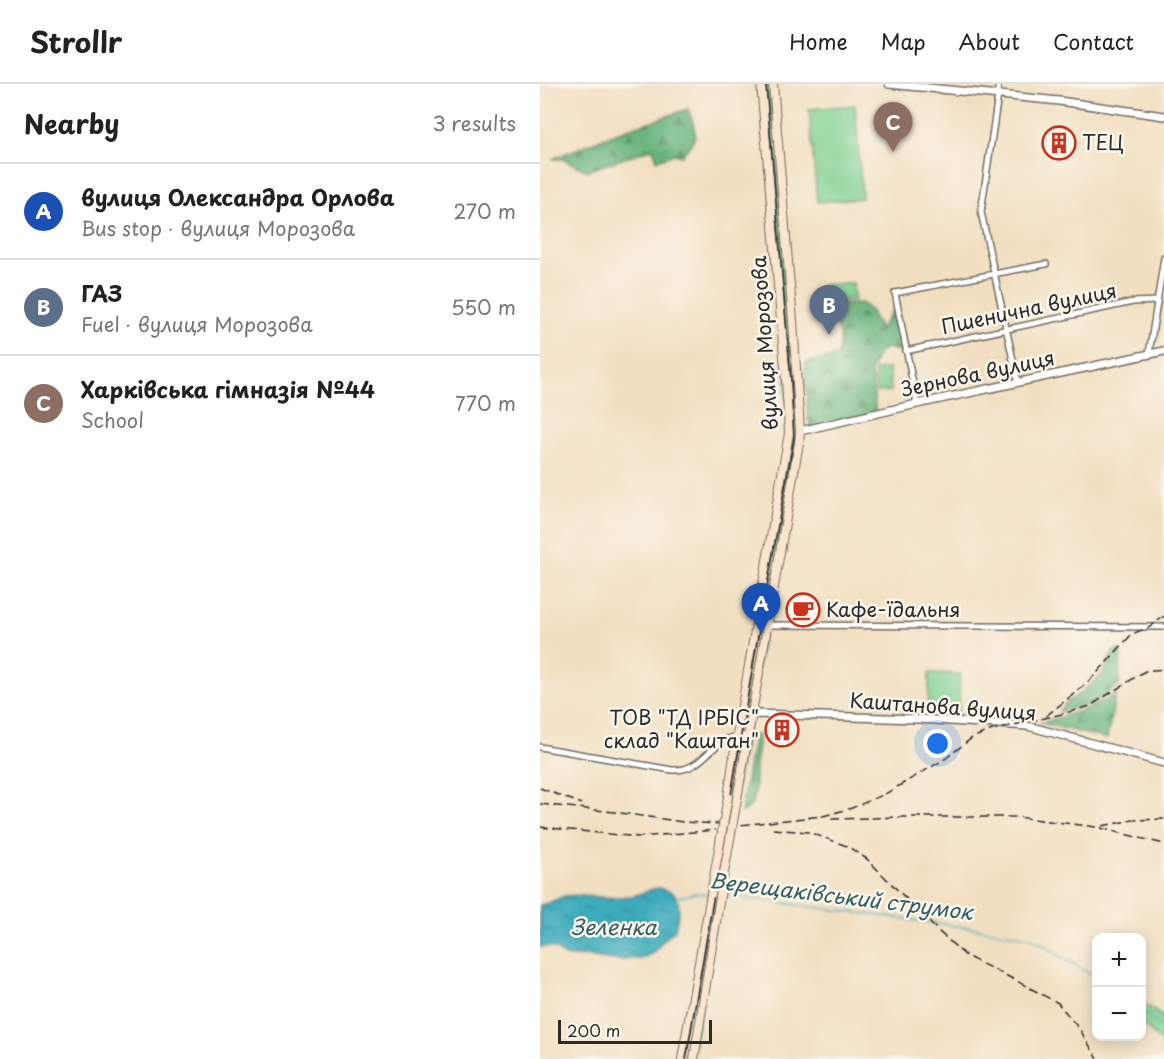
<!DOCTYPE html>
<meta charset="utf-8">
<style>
body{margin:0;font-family:"Playpen Sans",sans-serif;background:#f2f2f2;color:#222}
.controls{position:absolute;right:18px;bottom:18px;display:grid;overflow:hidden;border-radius:12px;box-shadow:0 3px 15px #0003}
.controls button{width:54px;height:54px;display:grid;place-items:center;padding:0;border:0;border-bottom:2px solid #e0e0e0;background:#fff;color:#222;font:30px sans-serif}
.scale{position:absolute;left:18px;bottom:15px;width:154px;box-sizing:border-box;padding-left:6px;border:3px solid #2b2b2b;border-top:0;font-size:16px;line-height:21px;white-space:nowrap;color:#2b2b2b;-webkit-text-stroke:4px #fbf7ec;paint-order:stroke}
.you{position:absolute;left:398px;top:660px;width:21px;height:21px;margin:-15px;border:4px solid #fff;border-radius:50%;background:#1a73e8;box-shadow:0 0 0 9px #1a73e833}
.badge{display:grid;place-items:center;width:39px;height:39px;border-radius:50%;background:#b45309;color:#fff;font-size:20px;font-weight:700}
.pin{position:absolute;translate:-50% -50px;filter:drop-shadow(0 2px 3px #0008)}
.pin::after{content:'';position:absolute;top:32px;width:21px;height:18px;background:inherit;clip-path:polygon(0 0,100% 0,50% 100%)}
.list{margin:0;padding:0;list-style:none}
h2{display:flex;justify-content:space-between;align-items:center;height:78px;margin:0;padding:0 24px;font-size:26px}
h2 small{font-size:20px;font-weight:400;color:#767676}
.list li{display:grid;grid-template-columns:39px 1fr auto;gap:18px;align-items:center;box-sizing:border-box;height:96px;padding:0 24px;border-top:2px solid #e0e0e0}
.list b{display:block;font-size:22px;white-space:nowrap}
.list p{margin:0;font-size:20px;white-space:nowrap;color:#767676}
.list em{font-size:20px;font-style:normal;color:#767676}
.map{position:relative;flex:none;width:624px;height:975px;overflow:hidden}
header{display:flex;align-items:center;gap:36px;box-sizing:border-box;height:84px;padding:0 30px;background:#fff;border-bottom:2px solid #e0e0e0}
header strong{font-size:28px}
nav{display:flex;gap:33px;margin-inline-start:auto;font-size:21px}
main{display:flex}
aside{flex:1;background:#fff}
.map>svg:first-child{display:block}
.grass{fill:#7ecf90;stroke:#547d5e;stroke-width:1.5}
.forest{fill:url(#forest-firs);stroke:#486e52;stroke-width:1.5}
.park{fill:url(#park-dots);stroke:#547d5e;stroke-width:1.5}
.water{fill:url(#water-ripples);stroke:#346b74;stroke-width:1.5}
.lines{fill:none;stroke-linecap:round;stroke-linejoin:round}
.stream{stroke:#3dabbc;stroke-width:1.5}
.minor-casing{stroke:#716a60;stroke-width:8}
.tertiary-casing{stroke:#716a60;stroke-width:10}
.secondary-casing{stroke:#716a60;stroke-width:10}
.minor{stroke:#fff;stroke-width:5}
.tertiary{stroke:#fff;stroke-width:7}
.secondary{stroke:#fbe5cf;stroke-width:8}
.tram{stroke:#2b2b2b;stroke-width:1.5}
.rail{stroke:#2b2b2b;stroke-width:1.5;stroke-dasharray:9 4.5;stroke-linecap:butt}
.secondary-bridge-casing{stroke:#716a60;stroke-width:10;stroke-linecap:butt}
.secondary-bridge{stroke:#fbe5cf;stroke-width:8}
.labels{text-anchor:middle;stroke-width:5;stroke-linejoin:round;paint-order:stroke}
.poi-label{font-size:20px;fill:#2b2b2b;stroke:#fbf7ec;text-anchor:start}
.street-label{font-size:20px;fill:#2b2b2b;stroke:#fbf7ec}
.water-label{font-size:21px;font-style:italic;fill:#325e65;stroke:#fbf7ec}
</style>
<header>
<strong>Strollr</strong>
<nav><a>Home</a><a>Map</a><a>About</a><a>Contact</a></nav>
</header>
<main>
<aside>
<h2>Nearby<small>3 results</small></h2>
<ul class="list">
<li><span class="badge" style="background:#1a4fb4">A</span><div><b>вулиця Олександра Орлова</b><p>Bus stop · вулиця Морозова</p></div><em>270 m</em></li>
<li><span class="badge" style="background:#5c6f8a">B</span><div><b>ГАЗ</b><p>Fuel · вулиця Морозова</p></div><em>550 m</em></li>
<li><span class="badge" style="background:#8d6e63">C</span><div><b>Харківська гімназія №44</b><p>School</p></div><em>770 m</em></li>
</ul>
</aside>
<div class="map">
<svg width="624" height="975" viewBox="0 0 624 975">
<defs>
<pattern id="forest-firs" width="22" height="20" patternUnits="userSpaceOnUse" patternTransform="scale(1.5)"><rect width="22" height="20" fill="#66b27a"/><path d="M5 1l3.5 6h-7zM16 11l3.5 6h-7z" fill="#549164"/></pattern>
<pattern id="park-dots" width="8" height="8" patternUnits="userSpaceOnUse" patternTransform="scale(1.5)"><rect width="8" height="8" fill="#7ecf90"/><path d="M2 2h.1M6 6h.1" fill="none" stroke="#67a876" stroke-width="1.8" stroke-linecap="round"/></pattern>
<pattern id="water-ripples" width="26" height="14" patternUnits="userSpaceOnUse" patternTransform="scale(1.5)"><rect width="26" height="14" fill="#3dabbc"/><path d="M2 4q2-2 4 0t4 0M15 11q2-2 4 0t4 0" fill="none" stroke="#338b99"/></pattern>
</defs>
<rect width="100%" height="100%" fill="#fbf7ec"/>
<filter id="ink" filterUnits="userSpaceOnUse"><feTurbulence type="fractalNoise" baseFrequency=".0167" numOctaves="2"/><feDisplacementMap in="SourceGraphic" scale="12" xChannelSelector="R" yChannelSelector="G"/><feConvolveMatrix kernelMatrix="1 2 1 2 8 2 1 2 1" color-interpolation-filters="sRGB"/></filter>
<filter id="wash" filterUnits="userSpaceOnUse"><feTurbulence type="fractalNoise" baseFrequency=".008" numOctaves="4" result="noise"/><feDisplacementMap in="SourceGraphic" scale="24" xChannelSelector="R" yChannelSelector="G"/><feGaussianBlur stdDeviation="1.35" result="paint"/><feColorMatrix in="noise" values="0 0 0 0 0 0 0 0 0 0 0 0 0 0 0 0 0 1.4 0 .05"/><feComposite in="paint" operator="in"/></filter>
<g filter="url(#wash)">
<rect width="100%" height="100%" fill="#f2dfc1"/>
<g class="grass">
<path d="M 225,1 L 231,1 L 258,343 L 257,363 L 250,362 Z"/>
<path d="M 315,21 L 322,114 L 277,118 L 269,25 Z"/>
<path d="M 313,199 L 314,216 L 282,218 L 281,201 Z"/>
<path d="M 249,367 L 256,368 L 233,494 L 227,493 Z"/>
<path d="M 226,496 L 233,497 L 206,648 L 201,647 Z"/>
<path d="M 389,589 L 420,590 L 419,628 L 388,628 Z"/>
<path d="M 199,655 L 205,656 L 152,975 L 144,975 Z"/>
<path d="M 602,918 L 624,934 L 624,961 L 602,939 Z"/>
</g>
<g class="forest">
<path d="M 148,25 C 157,50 160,52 141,72 L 134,70 L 117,76 L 113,64 L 47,87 L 23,75 L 12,75 L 76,49 Z"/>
<path d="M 322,219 L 330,226 L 340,245 L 357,220 L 364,269 L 347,264 L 339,269 L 331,287 L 336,330 L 272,345 L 268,335 L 265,284 L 266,279 C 275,274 287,276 297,272 C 300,262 302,248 294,240 L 283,240 L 277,230 L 278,224 L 281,222 Z"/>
<path d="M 577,565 L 581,569 L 579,601 L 553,619 L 520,628 L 519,627 L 528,617 L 541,609 L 562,590 L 572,570 Z"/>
<path d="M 576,609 L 567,655 L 501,639 L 541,627 L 566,616 Z"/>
<path d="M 213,651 L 218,651 C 220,660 216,670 215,680 C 214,693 217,708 212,719 C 210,724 206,727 201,728 Z"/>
</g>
<path class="park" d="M 349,285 L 351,307 L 336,308 L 335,286 Z"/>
<path class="water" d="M 118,804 L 131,808 L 134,810 L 138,816 L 139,825 L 135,846 L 123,856 L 115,868 L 100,875 C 92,873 89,876 81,876 C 69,876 56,873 44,872 C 39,872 34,873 30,873 C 17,872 20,860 0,863 L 0,821 C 10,820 17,814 26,812 C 37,810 48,812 59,813 C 69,814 81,813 91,812 C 101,811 108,805 118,804 Z"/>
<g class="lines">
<g class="stream">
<path d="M 183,811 L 440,845 L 490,853 L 556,894"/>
<path d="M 135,814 L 155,809 L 169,810"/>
<path d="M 602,927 L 624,945"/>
</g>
</g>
</g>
<g filter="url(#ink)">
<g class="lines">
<defs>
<g id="minor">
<path d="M 458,0 L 458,11 L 441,128 L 478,299"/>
<path d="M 366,267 L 593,218 L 618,217"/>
<path d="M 609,270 L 624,174"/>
<path d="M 377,320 L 355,209 L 506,180"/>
<path d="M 227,541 L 624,543"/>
<path d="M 0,663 L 132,686 C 167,688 171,648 208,652"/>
</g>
<g id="tertiary">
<path d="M 349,0 L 519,17 L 624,32"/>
<path d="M 260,347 L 377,320 L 624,267"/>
<path d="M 212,630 L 378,635 L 488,642 L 624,679"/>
</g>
<g id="secondary">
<path d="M 188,713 L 197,651 L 249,349 L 246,295 L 221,0"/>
<path d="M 197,715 L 259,359 L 260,347 L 253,237 L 233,0"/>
<path d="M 142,975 L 171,810"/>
<path d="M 154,975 L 180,812"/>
</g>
</defs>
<use href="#minor" class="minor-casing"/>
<use href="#tertiary" class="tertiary-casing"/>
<use href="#secondary" class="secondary-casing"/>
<use href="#minor" class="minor"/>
<use href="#tertiary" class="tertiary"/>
<use href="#secondary" class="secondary"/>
<path class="tram" d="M 146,975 L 217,557 L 254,354 L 251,295 L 226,0"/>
<g class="rail">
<path d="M 506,632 L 540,605 L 557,589 L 592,550 L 610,543 L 624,532"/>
<path d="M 0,704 L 42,720"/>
<path d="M 0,720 L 74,728 L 143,738 L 200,741 L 283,732 L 312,724 L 345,710 L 405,675 L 432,654 L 452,646 L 522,630 L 550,622 L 605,587 L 624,585"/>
<path d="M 291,735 L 365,733 L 477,733 L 556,743 L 624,760"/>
<path d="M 562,742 L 593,736 L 624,735"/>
<path d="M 0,743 L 99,753 L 176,746"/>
<path d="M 233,745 L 268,748 L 307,762 L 327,775 L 397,846 L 426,872 L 473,895 L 518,919 L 540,946 L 558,975"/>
</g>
<defs>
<g id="secondary-bridge">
<path d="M 171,810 L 188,713"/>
<path d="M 180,812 L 197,715"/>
</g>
</defs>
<use href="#secondary-bridge" class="secondary-bridge-casing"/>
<use href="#secondary-bridge" class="secondary-bridge"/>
</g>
</g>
<defs>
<symbol id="building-ring" viewBox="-11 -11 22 22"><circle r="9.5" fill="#fbf7ec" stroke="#c8321e" stroke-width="1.5"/><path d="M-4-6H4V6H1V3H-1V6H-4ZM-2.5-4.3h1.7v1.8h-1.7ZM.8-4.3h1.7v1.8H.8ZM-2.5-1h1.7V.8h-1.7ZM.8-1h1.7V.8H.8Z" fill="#c8321e"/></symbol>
<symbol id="cafe-ring" viewBox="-11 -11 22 22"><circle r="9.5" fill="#fbf7ec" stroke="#c8321e" stroke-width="1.5"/><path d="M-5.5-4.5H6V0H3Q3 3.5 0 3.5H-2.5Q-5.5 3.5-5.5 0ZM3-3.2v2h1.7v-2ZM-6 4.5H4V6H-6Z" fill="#c8321e"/></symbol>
</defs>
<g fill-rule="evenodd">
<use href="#building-ring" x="500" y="40" width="38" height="38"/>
<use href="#cafe-ring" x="244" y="507" width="38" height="38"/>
<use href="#building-ring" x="223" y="627" width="38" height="38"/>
</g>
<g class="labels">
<g class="poi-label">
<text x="542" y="66">ТЕЦ</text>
<text x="286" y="533">Кафе-їдальня</text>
<text x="219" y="641" text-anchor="end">ТОВ "ТД ІРБІС"<tspan x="219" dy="23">склад "Каштан"</tspan></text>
</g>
<g class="street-label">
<text transform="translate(489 225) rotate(-12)" y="7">Пшенична вулиця</text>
<text transform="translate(225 259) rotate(-94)" y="7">вулиця Морозова</text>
<text transform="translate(438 290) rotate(-12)" y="7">Зернова вулиця</text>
<text transform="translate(403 623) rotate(4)" y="7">Каштанова вулиця</text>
</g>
<g class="water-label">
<text transform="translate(301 813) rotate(7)" y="7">Верещаківський струмок</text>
<text x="74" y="851">Зеленка</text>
</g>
</g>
</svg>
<div class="controls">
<button>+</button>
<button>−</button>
</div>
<div class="scale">200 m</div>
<div class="you"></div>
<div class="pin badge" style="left:221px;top:549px;background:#1a4fb4">A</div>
<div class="pin badge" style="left:289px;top:251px;background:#5c6f8a">B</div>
<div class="pin badge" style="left:353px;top:68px;background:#8d6e63">C</div>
</div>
</main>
